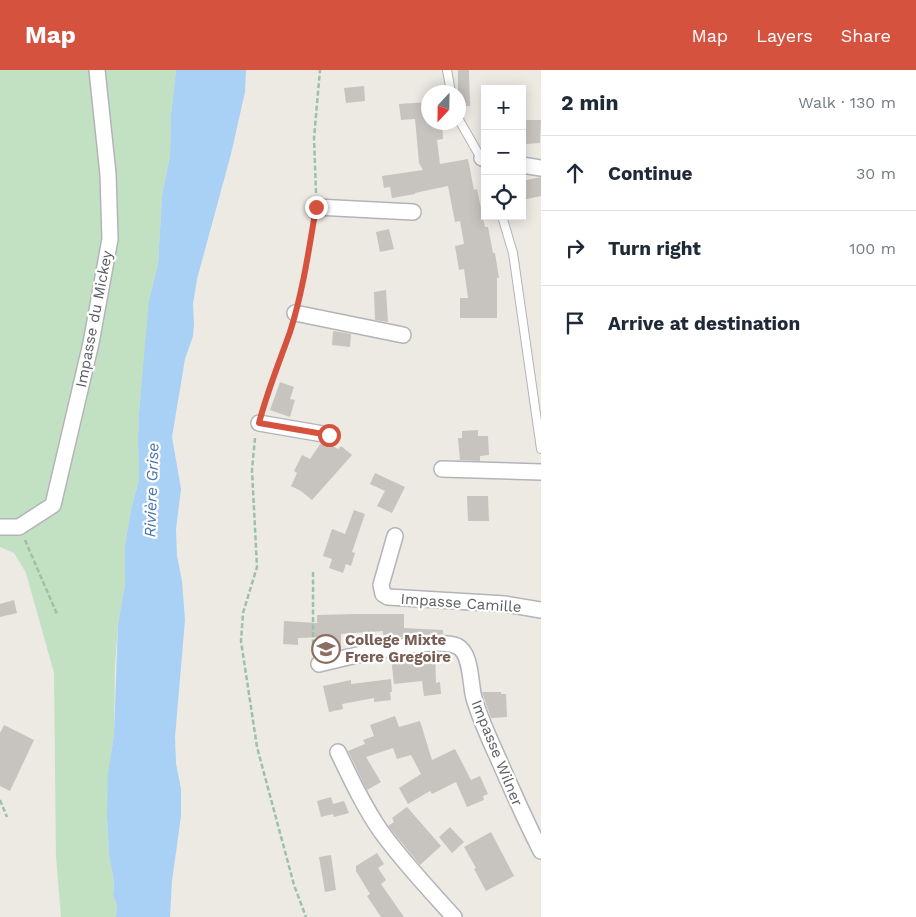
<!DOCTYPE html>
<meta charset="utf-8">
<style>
body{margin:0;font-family:"Work Sans",sans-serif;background:#f6f6f7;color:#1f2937}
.controls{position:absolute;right:15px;top:15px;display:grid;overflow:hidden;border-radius:0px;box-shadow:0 2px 12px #0003}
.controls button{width:45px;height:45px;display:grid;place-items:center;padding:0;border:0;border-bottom:1px solid #e0e1e3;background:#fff;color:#1f2937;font:25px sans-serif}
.compass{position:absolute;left:421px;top:15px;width:45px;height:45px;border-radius:50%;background:#fff;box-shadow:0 2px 12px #0003;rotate:202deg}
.stop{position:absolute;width:15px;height:15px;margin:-11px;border:4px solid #d5523f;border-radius:50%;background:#fff}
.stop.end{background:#d5523f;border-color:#fff;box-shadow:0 1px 5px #0008}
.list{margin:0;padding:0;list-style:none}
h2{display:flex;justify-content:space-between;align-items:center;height:65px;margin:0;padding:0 20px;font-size:21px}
h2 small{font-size:16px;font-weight:400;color:#747a83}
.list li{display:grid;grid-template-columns:32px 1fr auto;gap:15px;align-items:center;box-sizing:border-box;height:75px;padding:0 20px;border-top:1px solid #e0e1e3}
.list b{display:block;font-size:19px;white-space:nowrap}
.list em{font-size:16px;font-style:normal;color:#747a83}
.icon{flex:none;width:28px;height:28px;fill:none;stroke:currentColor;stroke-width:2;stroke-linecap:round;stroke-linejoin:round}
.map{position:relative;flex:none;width:541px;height:847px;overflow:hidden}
header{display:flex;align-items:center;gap:30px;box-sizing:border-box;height:70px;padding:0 25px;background:#d5523f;color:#fff}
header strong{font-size:24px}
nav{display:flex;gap:28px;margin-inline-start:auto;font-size:18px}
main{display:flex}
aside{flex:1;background:#fff}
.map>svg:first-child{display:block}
.green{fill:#c2e1c3}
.water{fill:#a9d1f5}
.building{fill:#c7c4c0}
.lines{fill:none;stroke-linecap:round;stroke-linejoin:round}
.service-casing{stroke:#b3b4b8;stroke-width:10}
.minor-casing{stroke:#b3b4b8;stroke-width:18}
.path{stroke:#9cc1a8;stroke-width:2.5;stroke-dasharray:5 2.5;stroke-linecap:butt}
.service{stroke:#fff;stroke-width:8}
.minor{stroke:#fff;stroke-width:15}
.route{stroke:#d5523f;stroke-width:6}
.labels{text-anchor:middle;stroke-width:4.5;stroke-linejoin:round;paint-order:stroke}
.street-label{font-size:15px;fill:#5b5d62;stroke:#fff}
.education-label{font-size:15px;font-weight:bold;fill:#785e54;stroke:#fff;text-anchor:start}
.water-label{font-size:16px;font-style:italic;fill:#4d77ad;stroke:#fff}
</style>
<header>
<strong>Map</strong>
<nav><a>Map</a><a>Layers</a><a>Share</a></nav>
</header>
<main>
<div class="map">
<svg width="541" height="847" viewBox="0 0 541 847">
<rect width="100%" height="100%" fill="#eceae3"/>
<path class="green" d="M 0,0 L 176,0 L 171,44 L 170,85 L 162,126 L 158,194 L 152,219 L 139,342 L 138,369 L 139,410 L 132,435 L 125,475 L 125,513 L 118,554 L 115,596 L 114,664 L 112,677 L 107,746 L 109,785 L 114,812 L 113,825 L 117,835 L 116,847 L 61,847 L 56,787 L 54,603 L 26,503 L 14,483 L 0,477 Z"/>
<path class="water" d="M 176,0 L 246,0 L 245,22 L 231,84 L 197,209 L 193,234 L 194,254 L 193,266 L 185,289 L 172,367 L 181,419 L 176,459 L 177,486 L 182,511 L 185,550 L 175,667 L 176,693 L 181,719 L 181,746 L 172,811 L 170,847 L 116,847 L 117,835 L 113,825 L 114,812 L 109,785 L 107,746 L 108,704 L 114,664 L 118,554 L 125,513 L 125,475 L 132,435 L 139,410 L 138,369 L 139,342 L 149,231 L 158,194 L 162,126 L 170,85 L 171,44 Z"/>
<g class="building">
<path d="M 458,0 L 469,0 L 470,36 L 458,36 Z"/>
<path d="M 364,16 L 365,31 L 346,33 L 344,18 Z"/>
<path d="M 428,32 L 428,52 L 442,52 L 443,69 L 437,70 L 440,94 L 468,89 L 474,120 L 477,119 L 485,157 L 488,157 L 493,183 L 495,183 L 499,208 L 497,208 L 497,248 L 460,248 L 460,228 L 468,228 L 464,199 L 459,200 L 455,176 L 464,174 L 460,151 L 455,152 L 448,116 L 415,123 L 415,124 L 392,128 L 390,117 L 384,118 L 382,106 L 423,100 L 419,93 L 415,49 L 401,50 L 399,34 Z"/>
<path d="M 524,50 L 541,50 L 540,73 L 525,74 Z"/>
<path d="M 541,107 L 541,126 L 522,130 L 522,111 Z"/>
<path d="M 389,159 L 394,179 L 380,182 L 376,162 Z"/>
<path d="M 386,220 L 388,252 L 375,250 L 374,222 Z"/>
<path d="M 333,261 L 351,264 L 350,277 L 332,275 Z"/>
<path d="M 280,312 L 294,317 L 290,329 L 295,330 L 290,347 L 270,340 Z"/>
<path d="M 478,360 L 478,366 L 488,366 L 489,385 L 480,386 L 480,391 L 460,390 L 458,368 L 462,368 L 462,361 Z"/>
<path d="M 321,373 L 330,374 L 338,379 L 341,376 L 352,385 L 312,430 L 301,421 L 291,416 L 297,403 L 294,401 L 302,385 L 310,389 Z"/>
<path d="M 375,403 L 405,417 L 392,443 L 377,436 L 385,421 L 370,414 Z"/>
<path d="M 467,426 L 488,426 L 489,451 L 468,451 Z"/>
<path d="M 354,440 L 365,444 L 352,482 L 355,483 L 351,496 L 346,494 L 343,503 L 329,498 L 332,489 L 323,486 L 332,459 L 345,464 Z"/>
<path d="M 14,530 L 17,543 L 0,547 L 0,534 Z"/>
<path d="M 356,544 L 404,544 L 404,558 L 443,560 L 443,564 L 409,566 L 383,570 L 383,561 L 341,564 L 341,579 L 338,580 L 326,580 L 326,567 L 298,568 L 298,575 L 283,574 L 284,551 L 317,553 L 317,545 Z"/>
<path d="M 435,583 L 436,613 L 440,612 L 441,624 L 424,626 L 422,611 L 394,614 L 391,588 Z"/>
<path d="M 391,609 L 392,622 L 390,622 L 391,630 L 374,632 L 374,628 L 342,634 L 343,639 L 329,642 L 323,616 L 351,610 L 351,614 Z"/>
<path d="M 482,622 L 501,622 L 501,624 L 506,624 L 507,647 L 491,648 Z"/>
<path d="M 395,646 L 399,657 L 420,651 L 432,690 L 455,679 L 471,710 L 480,706 L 488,724 L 483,726 L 484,730 L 467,737 L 456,712 L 432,724 L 430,721 L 408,734 L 399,718 L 421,704 L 411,685 L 397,689 L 393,678 L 366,687 L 381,712 L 367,720 L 348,681 L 365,674 L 363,670 L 374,666 L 370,655 Z"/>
<path d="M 4,655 L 34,670 L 10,721 L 0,716 L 0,663 Z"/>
<path d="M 331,727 L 333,734 L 344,731 L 349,743 L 334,747 L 333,744 L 321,747 L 317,731 Z"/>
<path d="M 407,737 L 441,776 L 420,795 L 388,756 L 394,752 L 392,748 Z"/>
<path d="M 450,757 L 464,772 L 452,783 L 439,767 Z"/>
<path d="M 491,762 L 514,806 L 486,821 L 474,799 L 476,798 L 464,777 Z"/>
<path d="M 377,783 L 384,794 L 378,798 L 386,810 L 381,814 L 404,847 L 381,847 L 367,826 L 370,824 L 356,801 L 356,796 Z"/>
<path d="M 331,785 L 336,820 L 325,822 L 319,787 Z"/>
</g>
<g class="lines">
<defs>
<g id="service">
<path d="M 447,0 L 451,22"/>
<path d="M 458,48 L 482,90"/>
<path d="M 502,146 L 513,183 L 541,379"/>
</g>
<g id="minor">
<path d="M 482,88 L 485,89"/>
<path d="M 522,95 L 541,98"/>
<path d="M 316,137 L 413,142"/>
<path d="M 295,243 L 403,265"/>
<path d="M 259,353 L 329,365"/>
<path d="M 442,399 L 541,402"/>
<path d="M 0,457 L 19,457 L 53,435 L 91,273 L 110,169 L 108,104 L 97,0"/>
<path d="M 395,466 L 381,515 L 383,524 L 388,527 L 505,534 L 541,540"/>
<path d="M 319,594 C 347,587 433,566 457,576 C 472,583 470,615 474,628 C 480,649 489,668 498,688 C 512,720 525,750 541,781"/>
<path d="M 338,682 C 351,709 363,735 380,760 C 402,791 429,819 454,847"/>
</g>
</defs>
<use href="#service" class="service-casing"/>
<use href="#minor" class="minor-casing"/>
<g class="path">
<path d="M 316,123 L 314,68 L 320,0"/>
<path d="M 299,229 L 307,199 L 314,151"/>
<path d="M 263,338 L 266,324 L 291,256"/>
<path d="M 255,368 L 252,400 L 257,497 L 243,543 L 241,571 L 257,677 L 294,815 L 306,847"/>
<path d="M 25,470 L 57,544"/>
<path d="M 313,582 L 313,500"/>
<path d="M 0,730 L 7,747"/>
</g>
<use href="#service" class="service"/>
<use href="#minor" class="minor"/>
</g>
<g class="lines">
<path class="route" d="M 316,137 C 309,179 303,221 290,262 C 279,293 267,322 259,353 L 329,365"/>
</g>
<defs>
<symbol id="school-ring" viewBox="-11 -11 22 22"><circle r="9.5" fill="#fff" stroke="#8d6e63" stroke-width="1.5"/><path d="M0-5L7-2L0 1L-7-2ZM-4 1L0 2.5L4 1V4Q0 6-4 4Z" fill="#8d6e63"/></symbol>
</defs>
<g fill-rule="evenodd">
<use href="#school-ring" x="310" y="563" width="32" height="32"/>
</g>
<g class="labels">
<g class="street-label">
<text transform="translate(94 249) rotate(-79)" y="5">Impasse du Mickey</text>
<text transform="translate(461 533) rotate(4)" y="5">Impasse Camille</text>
<text transform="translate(497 683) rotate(68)" y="5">Impasse Wilner</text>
</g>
<g class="education-label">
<text x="345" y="575">College Mixte<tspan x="345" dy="17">Frere Gregoire</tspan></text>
</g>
<g class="water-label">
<text transform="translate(151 420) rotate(-88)" y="6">Rivière Grise</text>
</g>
</g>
</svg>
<div class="controls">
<button>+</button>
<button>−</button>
<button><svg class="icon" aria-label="locate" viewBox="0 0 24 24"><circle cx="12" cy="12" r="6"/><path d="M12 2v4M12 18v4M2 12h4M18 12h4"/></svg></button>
</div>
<svg class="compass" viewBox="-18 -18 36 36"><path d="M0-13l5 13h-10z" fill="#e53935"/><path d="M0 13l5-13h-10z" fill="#747a83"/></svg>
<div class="stop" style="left:329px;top:365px"></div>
<div class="stop end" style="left:316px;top:137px"></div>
</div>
<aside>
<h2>2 min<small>Walk · 130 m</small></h2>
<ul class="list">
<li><svg class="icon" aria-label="ahead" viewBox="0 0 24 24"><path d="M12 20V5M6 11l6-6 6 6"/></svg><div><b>Continue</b></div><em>30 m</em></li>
<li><svg class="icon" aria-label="right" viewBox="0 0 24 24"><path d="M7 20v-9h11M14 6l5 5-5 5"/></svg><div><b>Turn right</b></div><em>100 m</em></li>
<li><svg class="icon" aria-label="arrive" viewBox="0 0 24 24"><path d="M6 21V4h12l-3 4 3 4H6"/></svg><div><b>Arrive at destination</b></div></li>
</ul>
</aside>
</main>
